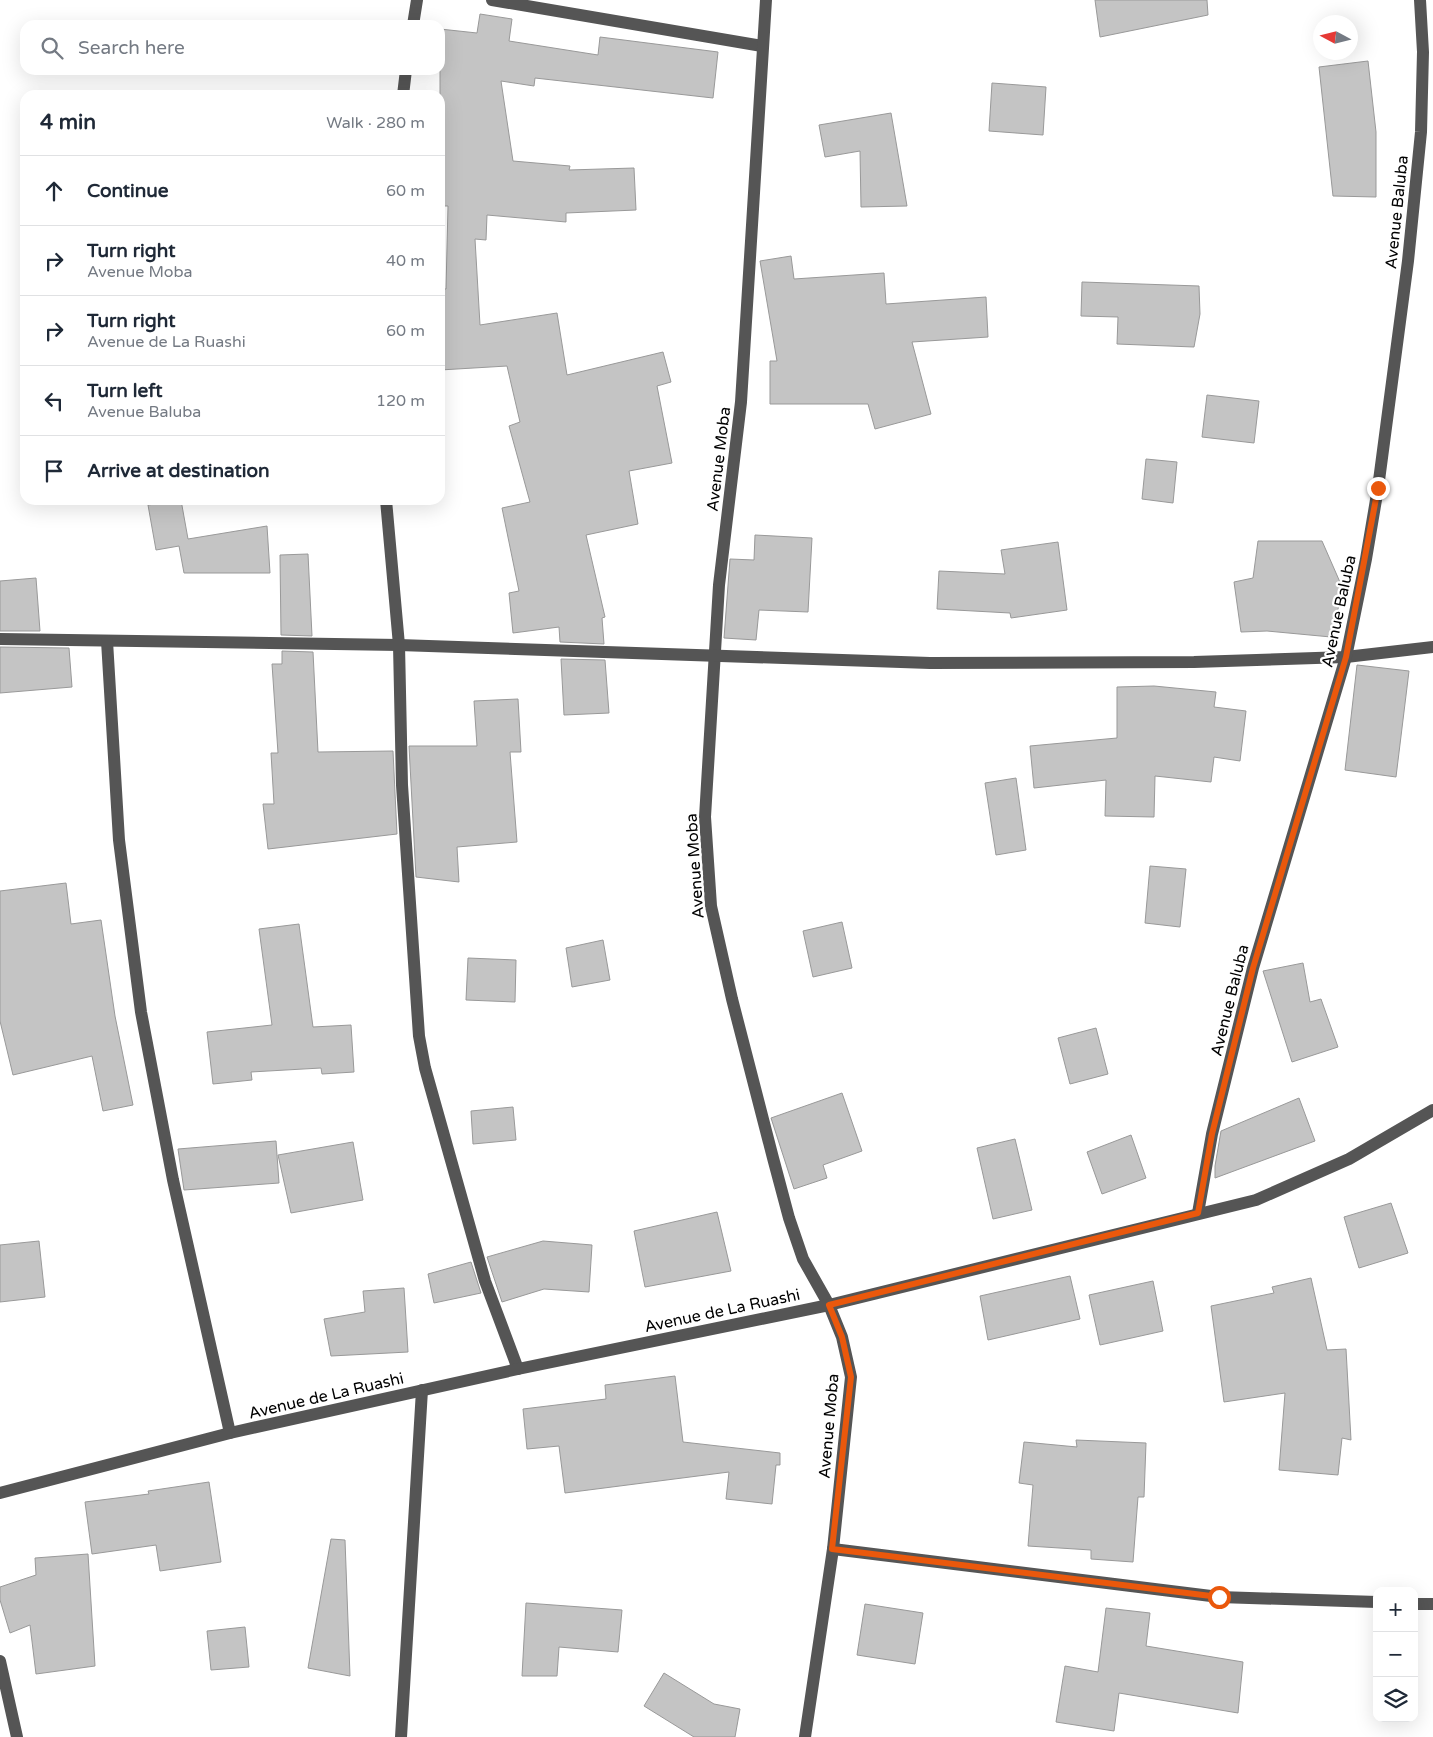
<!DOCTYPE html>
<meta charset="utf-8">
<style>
body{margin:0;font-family:"Varela Round",sans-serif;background:#f2f2f3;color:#1f2937}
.controls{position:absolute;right:15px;bottom:15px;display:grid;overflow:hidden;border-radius:10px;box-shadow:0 5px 20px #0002}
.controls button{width:45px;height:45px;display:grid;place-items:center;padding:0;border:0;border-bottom:1px solid #e0e1e3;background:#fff;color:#1f2937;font:25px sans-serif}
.compass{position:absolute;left:1313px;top:15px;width:45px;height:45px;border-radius:50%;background:#fff;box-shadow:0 5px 20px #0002;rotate:277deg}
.stop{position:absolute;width:15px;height:15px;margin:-11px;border:4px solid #ea580c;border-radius:50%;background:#fff}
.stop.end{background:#ea580c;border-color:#fff;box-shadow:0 1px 5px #0008}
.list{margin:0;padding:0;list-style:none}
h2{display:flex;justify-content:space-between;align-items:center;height:65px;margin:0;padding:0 20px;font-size:21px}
h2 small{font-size:16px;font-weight:400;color:#747a83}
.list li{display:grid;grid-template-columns:32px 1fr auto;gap:15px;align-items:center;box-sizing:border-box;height:70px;padding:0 20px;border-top:1px solid #e0e1e3}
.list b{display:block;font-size:19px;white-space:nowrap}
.list p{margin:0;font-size:16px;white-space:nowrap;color:#747a83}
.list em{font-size:16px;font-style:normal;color:#747a83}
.icon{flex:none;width:28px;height:28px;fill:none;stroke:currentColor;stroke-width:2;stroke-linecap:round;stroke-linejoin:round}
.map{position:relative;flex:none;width:1433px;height:1737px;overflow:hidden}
.search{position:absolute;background:#fff;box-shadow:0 5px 20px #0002;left:20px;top:20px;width:425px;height:55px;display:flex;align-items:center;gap:12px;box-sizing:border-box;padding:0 18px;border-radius:15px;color:#747a83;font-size:19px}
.panel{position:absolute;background:#fff;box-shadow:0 5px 20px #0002;left:20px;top:90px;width:425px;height:415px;border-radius:15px}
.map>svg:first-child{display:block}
.building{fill:#c4c4c4;stroke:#999}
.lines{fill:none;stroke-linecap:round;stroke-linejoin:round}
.minor{stroke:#555;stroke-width:12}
.route{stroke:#ea580c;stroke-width:6}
.labels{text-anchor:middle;stroke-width:4.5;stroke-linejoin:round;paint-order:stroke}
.street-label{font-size:16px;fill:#000;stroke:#fff}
</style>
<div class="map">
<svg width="1433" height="1737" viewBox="0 0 1433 1737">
<rect width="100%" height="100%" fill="#fff"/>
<g class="building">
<path d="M 1095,0 L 1207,0 L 1208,15 L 1100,37 Z"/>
<path d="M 480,14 L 512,19 L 509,41 L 598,55 L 600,37 L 718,52 L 713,98 L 535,78 L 534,86 L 501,81 L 513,161 L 570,166 L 569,170 L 634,168 L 636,210 L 566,213 L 566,222 L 487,215 L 486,240 L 475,239 L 480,325 L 557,313 L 567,375 L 663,352 L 671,382 L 657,386 L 672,463 L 629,471 L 638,524 L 586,535 L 605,617 L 602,618 L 604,644 L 560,642 L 559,627 L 513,633 L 509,593 L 519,591 L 502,508 L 530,502 L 509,426 L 520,422 L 507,366 L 440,370 L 440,289 L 446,289 L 448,206 L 440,206 L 440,29 L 477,33 Z"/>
<path d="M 1368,61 L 1376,132 L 1376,197 L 1333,196 L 1319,67 Z"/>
<path d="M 992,83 L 1046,87 L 1043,135 L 989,131 Z"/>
<path d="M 891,113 L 907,206 L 861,207 L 860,151 L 825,157 L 819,125 Z"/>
<path d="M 791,256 L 794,279 L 884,273 L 886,304 L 986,297 L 988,337 L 912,342 L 931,414 L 875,429 L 868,404 L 770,404 L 770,361 L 777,361 L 760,261 Z"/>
<path d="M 1082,282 L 1199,286 L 1200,314 L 1194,347 L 1117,344 L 1118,317 L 1081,316 Z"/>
<path d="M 1207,395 L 1259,401 L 1254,443 L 1202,437 Z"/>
<path d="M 1146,459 L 1177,462 L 1173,503 L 1142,499 Z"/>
<path d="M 181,500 L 188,539 L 267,526 L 270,573 L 184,573 L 179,546 L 156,550 L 148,505 Z"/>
<path d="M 755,535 L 812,538 L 808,612 L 759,610 L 756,640 L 724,638 L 730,559 L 754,560 Z"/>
<path d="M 1258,541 L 1322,541 L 1343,589 L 1331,637 L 1267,631 L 1241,632 L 1234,582 L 1253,578 Z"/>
<path d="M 1058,542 L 1067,610 L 1011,618 L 1010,613 L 937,609 L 939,571 L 1005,574 L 1001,550 Z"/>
<path d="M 308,554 L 312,636 L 281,635 L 280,555 Z"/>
<path d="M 36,578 L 40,631 L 0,631 L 0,581 Z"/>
<path d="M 0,647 L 69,648 L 72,687 L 0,693 Z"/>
<path d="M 282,651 L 313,652 L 318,752 L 393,751 L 397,834 L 268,849 L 263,804 L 274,804 L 271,753 L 278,753 L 272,664 L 282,664 Z"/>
<path d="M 561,659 L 605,660 L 609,713 L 564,715 Z"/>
<path d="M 1357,665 L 1409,671 L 1396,777 L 1345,770 Z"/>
<path d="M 1154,686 L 1216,692 L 1214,707 L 1246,711 L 1240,761 L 1214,757 L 1211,782 L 1155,776 L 1154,817 L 1105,816 L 1106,780 L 1034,788 L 1030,746 L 1117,738 L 1117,687 Z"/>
<path d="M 518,699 L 521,752 L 510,752 L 517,842 L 457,847 L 459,882 L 416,877 L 409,746 L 477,746 L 474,701 Z"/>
<path d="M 1016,778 L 1026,850 L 996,855 L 985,783 Z"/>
<path d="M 1150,866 L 1186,869 L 1180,927 L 1145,923 Z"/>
<path d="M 66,883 L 71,924 L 101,920 L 115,1016 L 133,1105 L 103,1111 L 92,1056 L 13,1075 L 0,1021 L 0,891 Z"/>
<path d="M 842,922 L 852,968 L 813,977 L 803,931 Z"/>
<path d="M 299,924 L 313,1027 L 351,1025 L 354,1072 L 322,1074 L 321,1068 L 251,1072 L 252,1080 L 213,1084 L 207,1032 L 272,1025 L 259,929 Z"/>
<path d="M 603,940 L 610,980 L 572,987 L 566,948 Z"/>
<path d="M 468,958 L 516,960 L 515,1002 L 466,1000 Z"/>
<path d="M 1303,963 L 1310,1002 L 1321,999 L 1338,1047 L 1292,1062 L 1263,971 Z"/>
<path d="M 1096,1028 L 1108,1074 L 1070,1084 L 1058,1038 Z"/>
<path d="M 842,1093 L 862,1151 L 823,1165 L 827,1178 L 794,1189 L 771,1118 Z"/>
<path d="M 1299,1098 L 1315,1141 L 1215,1178 L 1215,1166 L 1221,1131 Z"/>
<path d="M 513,1107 L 516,1140 L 473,1144 L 471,1111 Z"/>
<path d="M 1131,1135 L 1146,1178 L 1102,1194 L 1087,1152 Z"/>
<path d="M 1015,1139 L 1032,1210 L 993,1219 L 977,1148 Z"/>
<path d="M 276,1141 L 279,1183 L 184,1190 L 178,1149 Z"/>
<path d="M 353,1142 L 363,1200 L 291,1213 L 278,1155 Z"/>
<path d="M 1391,1203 L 1408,1253 L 1359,1268 L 1344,1217 Z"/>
<path d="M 717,1212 L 731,1271 L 645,1287 L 634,1231 Z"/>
<path d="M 39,1241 L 45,1297 L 0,1302 L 0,1245 Z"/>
<path d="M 543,1241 L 592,1245 L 589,1292 L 544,1289 L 502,1302 L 487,1257 Z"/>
<path d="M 471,1262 L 481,1293 L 434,1303 L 428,1274 Z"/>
<path d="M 1070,1276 L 1080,1319 L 988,1340 L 980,1296 Z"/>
<path d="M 1311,1278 L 1327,1350 L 1346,1349 L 1351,1440 L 1342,1438 L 1338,1475 L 1279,1470 L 1285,1393 L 1224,1402 L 1211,1306 L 1274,1293 L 1272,1287 Z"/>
<path d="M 1153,1281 L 1163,1331 L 1100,1345 L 1089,1295 Z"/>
<path d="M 404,1288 L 408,1352 L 331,1356 L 324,1319 L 365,1312 L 363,1291 Z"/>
<path d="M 675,1376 L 683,1442 L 780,1453 L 780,1465 L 776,1465 L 772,1504 L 726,1499 L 729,1472 L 565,1493 L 559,1446 L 527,1449 L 523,1409 L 606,1399 L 605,1385 Z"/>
<path d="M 1076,1440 L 1146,1443 L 1144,1497 L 1138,1497 L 1133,1562 L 1091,1559 L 1091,1550 L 1028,1546 L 1033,1485 L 1019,1483 L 1024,1442 L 1077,1447 Z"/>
<path d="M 209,1482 L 221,1562 L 160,1571 L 156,1545 L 92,1554 L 85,1502 L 149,1494 L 148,1491 Z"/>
<path d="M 331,1539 L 345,1540 L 350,1676 L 308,1668 Z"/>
<path d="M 88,1554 L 95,1666 L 36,1674 L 30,1625 L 10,1633 L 0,1600 L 0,1587 L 36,1575 L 35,1558 Z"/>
<path d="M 526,1603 L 622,1610 L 618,1652 L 559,1647 L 557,1676 L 522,1676 Z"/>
<path d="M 865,1604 L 923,1613 L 915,1664 L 857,1655 Z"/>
<path d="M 1106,1608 L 1150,1613 L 1146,1646 L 1243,1662 L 1238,1713 L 1119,1693 L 1114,1731 L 1056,1722 L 1065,1666 L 1098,1672 Z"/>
<path d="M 245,1627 L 249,1667 L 211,1670 L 207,1631 Z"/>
<path d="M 664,1673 L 714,1704 L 740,1709 L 735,1737 L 694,1737 L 644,1706 Z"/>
</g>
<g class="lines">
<g class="minor">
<path d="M 492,0 L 762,46"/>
<path d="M 766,0 L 741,402 L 719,585 L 705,817 L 711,906 L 732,999 L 773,1158 L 789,1218 L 803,1259 L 829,1305 L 842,1337 L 851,1377 L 833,1549 L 805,1737"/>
<path d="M 413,25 L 417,0"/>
<path d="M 403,95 L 406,70"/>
<path d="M 386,500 L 399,645 L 402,785 L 419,1036 L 425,1068 L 485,1281 L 518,1369"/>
<path d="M 0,639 L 399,645 L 930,663 L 1194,662 L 1346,657 L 1433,647"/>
<path d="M 107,641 L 119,840 L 141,1012 L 173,1180 L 230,1433"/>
<path d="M 1198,1213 L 1212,1134 L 1253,968 L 1346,657 L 1366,559 L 1378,488 L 1408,261 L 1421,132 L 1423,52 L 1420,0"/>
<path d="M 0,1493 L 230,1433 L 518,1369 L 829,1305 L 1256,1200 L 1349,1159 L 1433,1110"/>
<path d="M 833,1549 L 1219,1597 L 1377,1602"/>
<path d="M 1414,1604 L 1433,1604"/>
<path d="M 0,1661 L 17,1737"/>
<path d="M 401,1737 L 422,1390"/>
</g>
</g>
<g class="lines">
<path class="route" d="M 1219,1597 L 832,1549 L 851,1377 L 842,1337 L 829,1305 L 1198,1213 L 1212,1134 L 1253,968 L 1346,657 L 1378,488"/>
</g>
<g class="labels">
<g class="street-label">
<text transform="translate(1396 212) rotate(-84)" y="6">Avenue Baluba</text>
<text transform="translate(718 459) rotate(-83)" y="6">Avenue Moba</text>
<text transform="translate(1338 611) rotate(-78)" y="6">Avenue Baluba</text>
<text transform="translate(694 866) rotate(-94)" y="6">Avenue Moba</text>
<text transform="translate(1229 1000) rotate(-76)" y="6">Avenue Baluba</text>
<text transform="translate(722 1310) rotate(-12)" y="6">Avenue de La Ruashi</text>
<text transform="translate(326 1395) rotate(-13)" y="6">Avenue de La Ruashi</text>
<text transform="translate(828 1426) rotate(-85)" y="6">Avenue Moba</text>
</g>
</g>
</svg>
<div class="controls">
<button>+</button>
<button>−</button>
<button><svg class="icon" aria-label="layers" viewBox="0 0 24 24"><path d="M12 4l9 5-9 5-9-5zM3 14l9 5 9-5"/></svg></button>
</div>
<svg class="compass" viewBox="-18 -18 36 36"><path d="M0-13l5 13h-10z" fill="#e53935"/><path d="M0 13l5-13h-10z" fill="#747a83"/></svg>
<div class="stop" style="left:1219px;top:1597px"></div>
<div class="stop end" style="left:1378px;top:488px"></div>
<div class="search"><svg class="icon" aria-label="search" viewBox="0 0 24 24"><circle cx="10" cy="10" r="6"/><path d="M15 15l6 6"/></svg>Search here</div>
<section class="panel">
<h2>4 min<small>Walk · 280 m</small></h2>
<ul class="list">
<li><svg class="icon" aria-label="ahead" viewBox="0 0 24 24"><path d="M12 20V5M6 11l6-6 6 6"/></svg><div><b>Continue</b></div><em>60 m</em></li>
<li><svg class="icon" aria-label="right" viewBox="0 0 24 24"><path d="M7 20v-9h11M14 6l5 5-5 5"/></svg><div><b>Turn right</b><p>Avenue Moba</p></div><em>40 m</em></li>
<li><svg class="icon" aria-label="right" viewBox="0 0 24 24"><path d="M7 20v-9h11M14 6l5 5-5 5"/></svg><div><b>Turn right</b><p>Avenue de La Ruashi</p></div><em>60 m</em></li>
<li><svg class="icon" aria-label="left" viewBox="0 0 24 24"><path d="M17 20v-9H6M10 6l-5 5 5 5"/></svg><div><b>Turn left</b><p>Avenue Baluba</p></div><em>120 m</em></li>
<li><svg class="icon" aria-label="arrive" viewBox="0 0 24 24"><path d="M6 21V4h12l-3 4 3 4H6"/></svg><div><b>Arrive at destination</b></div></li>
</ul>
</section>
</div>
